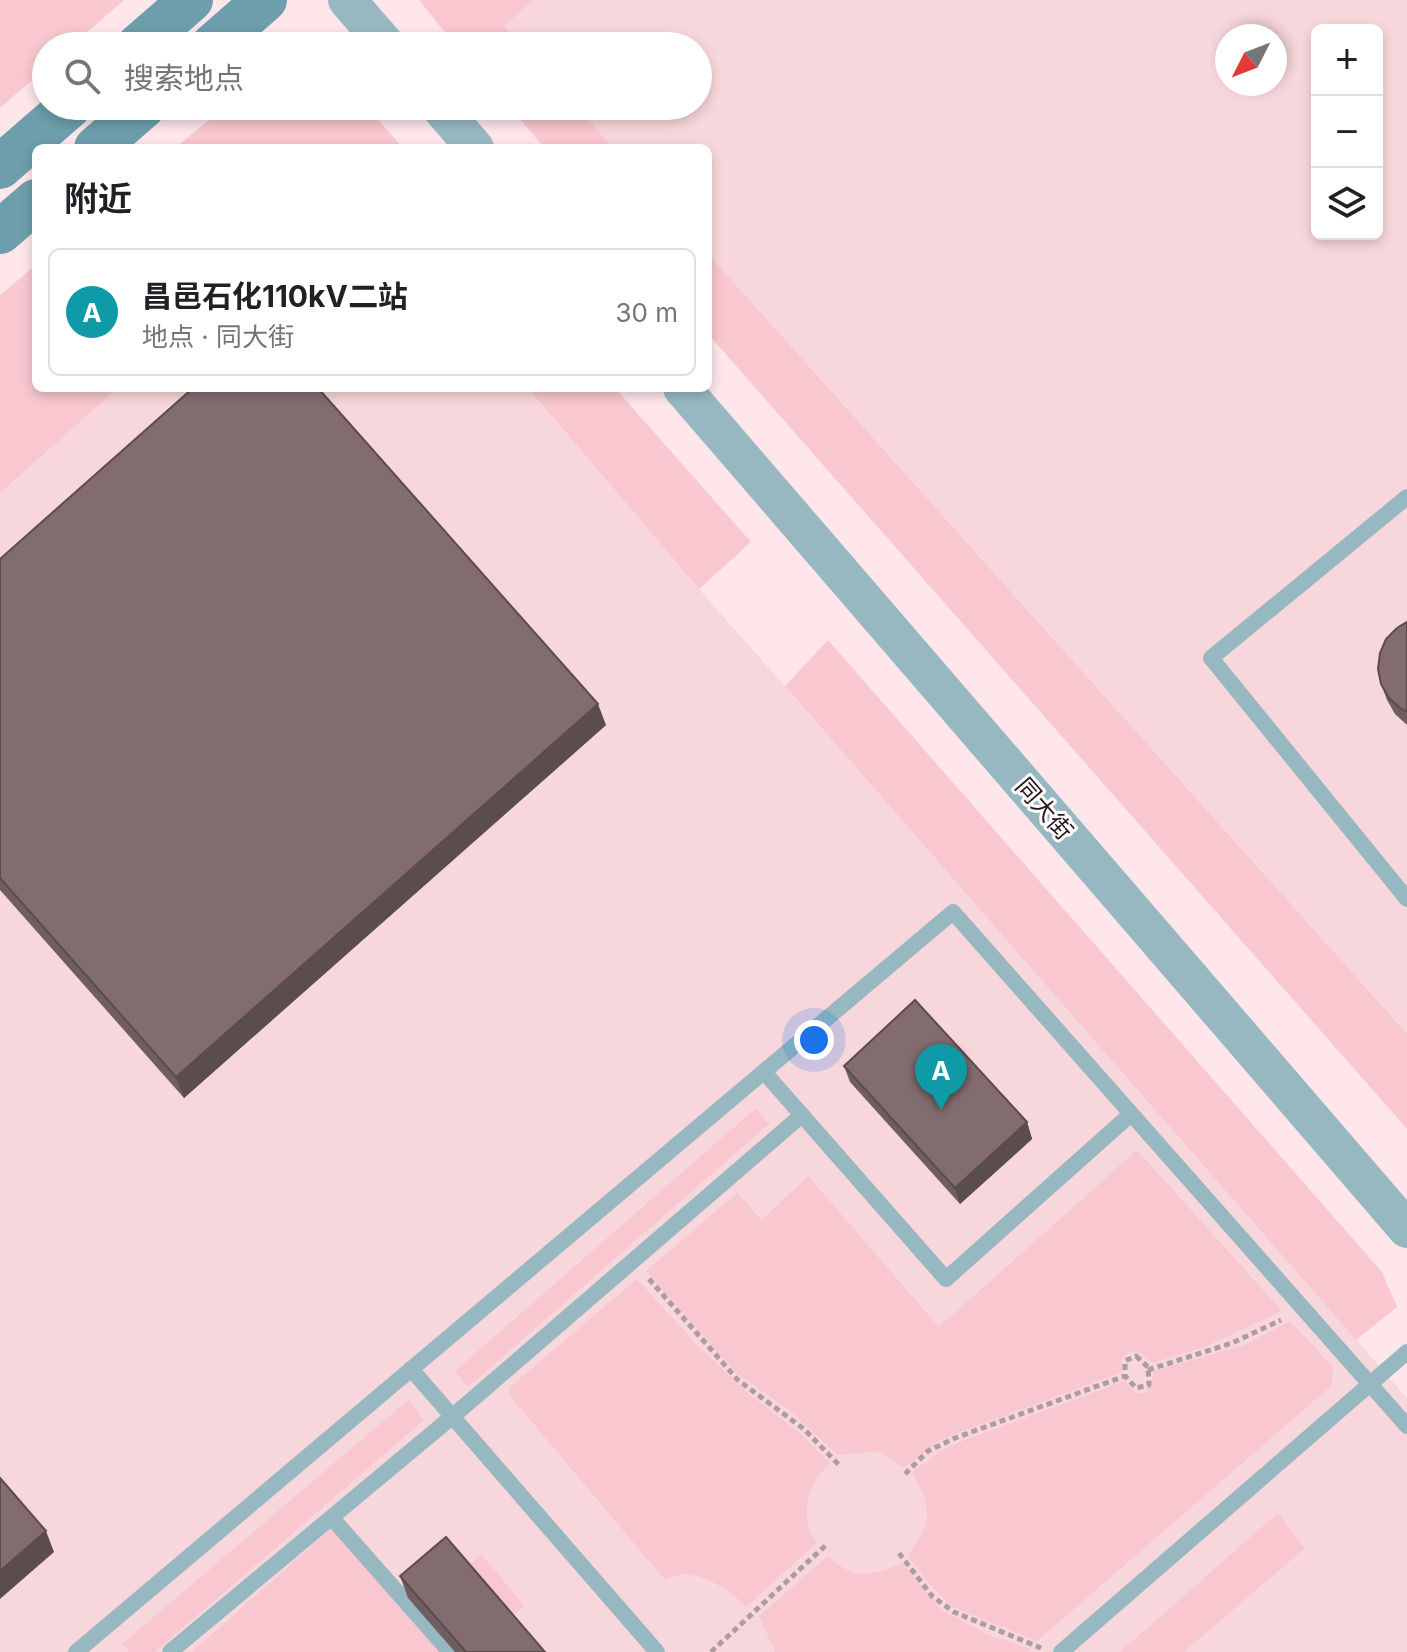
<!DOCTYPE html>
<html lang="zh">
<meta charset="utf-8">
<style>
body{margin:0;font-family:Inter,"Noto Sans SC",sans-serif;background:#f2f2f2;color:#202124}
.controls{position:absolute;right:24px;top:24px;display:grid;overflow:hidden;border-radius:12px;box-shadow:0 4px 12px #0003}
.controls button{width:72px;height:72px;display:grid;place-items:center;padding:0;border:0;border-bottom:2px solid #e0e0e0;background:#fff;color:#202124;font:40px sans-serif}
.compass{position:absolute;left:1215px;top:24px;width:72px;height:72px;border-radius:50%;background:#fff;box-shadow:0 4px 12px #0003;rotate:228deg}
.you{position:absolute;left:814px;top:1040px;width:28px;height:28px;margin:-20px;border:6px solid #fff;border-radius:50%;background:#1a73e8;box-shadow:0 0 0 12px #1a73e833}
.badge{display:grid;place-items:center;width:52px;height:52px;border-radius:50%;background:#1a73e8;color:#fff;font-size:26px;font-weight:700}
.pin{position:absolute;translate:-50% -66px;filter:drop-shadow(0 2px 4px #0008)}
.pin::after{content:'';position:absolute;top:42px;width:28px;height:24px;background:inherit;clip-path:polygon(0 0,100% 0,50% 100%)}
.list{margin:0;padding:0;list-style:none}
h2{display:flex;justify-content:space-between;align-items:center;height:104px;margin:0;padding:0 32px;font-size:34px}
h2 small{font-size:26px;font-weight:400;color:#757577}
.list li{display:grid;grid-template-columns:52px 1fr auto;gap:24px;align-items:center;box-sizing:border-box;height:128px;margin:0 16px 16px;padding:0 16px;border:2px solid #e0e0e0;border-radius:12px}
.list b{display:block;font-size:30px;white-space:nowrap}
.list p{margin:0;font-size:26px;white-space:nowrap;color:#757577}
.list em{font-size:26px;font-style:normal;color:#757577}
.icon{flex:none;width:44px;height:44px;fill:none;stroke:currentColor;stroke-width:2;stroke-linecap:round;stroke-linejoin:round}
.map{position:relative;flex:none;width:1407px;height:1652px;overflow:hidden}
.search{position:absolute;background:#fff;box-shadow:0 4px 12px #0003;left:32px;top:32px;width:680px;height:88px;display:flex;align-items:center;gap:20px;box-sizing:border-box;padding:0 28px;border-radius:44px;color:#757577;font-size:30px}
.panel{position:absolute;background:#fff;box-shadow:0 4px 12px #0003;left:32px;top:144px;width:680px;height:248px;border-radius:12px}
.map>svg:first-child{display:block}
.built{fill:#f8d7dc;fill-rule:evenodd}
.green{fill:#f9c7d0}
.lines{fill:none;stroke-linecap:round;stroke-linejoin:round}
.path{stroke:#ae9c9e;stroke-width:5;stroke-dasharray:6 4;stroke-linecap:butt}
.service{stroke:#98b8c1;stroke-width:16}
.tertiary{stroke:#98b8c1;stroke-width:38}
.secondary{stroke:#6c9eab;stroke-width:44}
.wall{fill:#705d60}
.shaded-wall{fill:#5b4c4e}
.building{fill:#826c70;stroke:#5b4c4e;stroke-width:2}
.labels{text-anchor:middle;stroke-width:6;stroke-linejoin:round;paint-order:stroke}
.street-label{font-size:24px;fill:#201819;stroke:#fef9fa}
</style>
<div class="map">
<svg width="1407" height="1652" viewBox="0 0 1407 1652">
<rect width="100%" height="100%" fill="#ffe6ea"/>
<g class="built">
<path d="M 534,0 L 1407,0 L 1407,1053 L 708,258 L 708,148 L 612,148 L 575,106 L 698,106 L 698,46 L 522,46 L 504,26 ZM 1317,30 L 1377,30 L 1377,234 L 1317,234 ZM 1227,36 L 1275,36 L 1275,84 L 1227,84 Z"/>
<path d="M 118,388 L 528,388 L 699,589 L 952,875 L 1407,1398 L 1407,1652 L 0,1652 L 0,493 Z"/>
</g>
<g class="green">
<path d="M 0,0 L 124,0 L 71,46 L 46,46 L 46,68 L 0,108 Z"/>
<path d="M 419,0 L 534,0 L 504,26 L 522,46 L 456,46 Z"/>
<path d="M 226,106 L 366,106 L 403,148 L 175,148 Z"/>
<path d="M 508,106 L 576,106 L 613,148 L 545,148 Z"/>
<path d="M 708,254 L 1407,1034 L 1407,1129 L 708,334 Z"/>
<path d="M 36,265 L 36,388 L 118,388 L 0,493 L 0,295 Z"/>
<path d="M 528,388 L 615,388 L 751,542 L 699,589 Z"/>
<path d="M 828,640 L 1382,1272 L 1397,1307 L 1356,1340 L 785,686 Z"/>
<path d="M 756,1108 L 769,1124 L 468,1387 L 455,1371 Z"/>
<path d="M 1137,1150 L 1282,1311 L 1209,1345 L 1153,1363 L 1140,1353 L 1130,1351 L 1122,1359 L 1122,1372 L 942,1439 L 904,1468 L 880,1451 L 838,1455 L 789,1410 L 736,1373 L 646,1271 L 737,1193 L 762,1220 L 808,1176 L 939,1327 Z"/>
<path d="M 637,1279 L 699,1347 L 749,1394 L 801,1434 L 830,1463 C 807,1484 798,1517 817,1543 L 746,1607 C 731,1591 707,1575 683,1574 C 678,1574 671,1578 665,1580 L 510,1396 L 510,1387 Z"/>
<path d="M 1290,1321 L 1333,1367 L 1331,1386 L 1037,1641 L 951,1606 L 928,1582 L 907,1555 C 934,1524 932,1507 912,1472 L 941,1451 L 962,1441 L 1125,1381 L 1136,1393 L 1144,1393 L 1151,1385 L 1154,1371 L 1244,1345 Z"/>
<path d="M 408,1400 L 424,1420 L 155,1652 L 129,1652 L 122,1644 Z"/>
<path d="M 1278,1513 L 1305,1548 L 1184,1652 L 1120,1652 Z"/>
<path d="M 333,1527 L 441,1652 L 192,1652 Z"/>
<path d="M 481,1554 L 525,1606 L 507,1620 L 464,1571 Z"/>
<path d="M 828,1556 C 853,1580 872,1576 902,1563 L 941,1609 L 986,1634 L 1030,1649 L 1026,1652 L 775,1652 L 759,1616 Z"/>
</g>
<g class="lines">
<g class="path">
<path d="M 649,1279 L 738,1380 L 804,1429 L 839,1465"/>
<path d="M 1136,1356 L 1148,1367 L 1149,1385 L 1136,1388 L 1125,1376 L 1125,1361 Z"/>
<path d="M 1148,1370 L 1232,1343 L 1281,1320"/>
<path d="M 905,1474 L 928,1451 L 955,1438 L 1125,1376"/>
<path d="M 899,1553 L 932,1596 L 954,1612 L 1041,1648"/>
<path d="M 711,1652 L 826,1545"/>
</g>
<g class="service">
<path d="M 1407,497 L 1211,658 L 1407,899"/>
<path d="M 764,1072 L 946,1279 L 1131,1114"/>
<path d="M 411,1369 L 657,1652"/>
<path d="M 332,1518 L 450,1652"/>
<path d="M 76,1652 L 953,912 L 1407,1426"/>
<path d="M 170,1652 L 453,1416 L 802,1115"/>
<path d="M 1061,1652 L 1407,1352"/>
</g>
<g class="tertiary">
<path d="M 347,0 L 387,46"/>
<path d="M 439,106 L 475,148"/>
<path d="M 682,388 L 1407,1229"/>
</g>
<g class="secondary">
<path d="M 138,46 L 191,0"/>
<path d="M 212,46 L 265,0"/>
<path d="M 96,148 L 144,106"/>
<path d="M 0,167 L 70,106"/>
<path d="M 0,232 L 36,201"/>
</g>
</g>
<g class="wall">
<path d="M 0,559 L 606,725 L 184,1098 L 0,890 Z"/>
<path d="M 1407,622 L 1407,725 L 1395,714 L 1387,700 L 1381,684 Z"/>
<path d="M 844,1066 L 1027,1122 L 1032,1139 L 960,1204 L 850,1082 Z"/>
<path d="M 400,1576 L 545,1652 L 455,1652 L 408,1598 Z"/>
</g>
<g class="shaded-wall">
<path d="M 598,704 L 606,725 L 184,1098 L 176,1077 Z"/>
<path d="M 1027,1122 L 1032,1139 L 960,1204 L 955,1188 Z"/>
<path d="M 46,1531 L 54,1552 L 0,1599 L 0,1571 Z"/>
</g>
<g class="building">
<path d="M 193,388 L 318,388 L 598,704 L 176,1077 L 0,878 L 0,559 Z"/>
<path d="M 1407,622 L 1407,712 L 1400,708 L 1389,698 L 1381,684 L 1378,669 L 1380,653 L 1386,639 L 1397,628 Z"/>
<path d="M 915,1000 L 1027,1122 L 955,1188 L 844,1066 Z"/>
<path d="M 0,1478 L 46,1531 L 0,1571 Z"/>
<path d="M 446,1537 L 545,1652 L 466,1652 L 400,1576 Z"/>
</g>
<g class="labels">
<g class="street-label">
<text transform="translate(1044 809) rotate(49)" y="8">同大街</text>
</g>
</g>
</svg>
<div class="controls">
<button>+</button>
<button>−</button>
<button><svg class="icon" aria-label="layers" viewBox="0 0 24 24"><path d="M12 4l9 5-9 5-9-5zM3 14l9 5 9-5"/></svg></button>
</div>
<svg class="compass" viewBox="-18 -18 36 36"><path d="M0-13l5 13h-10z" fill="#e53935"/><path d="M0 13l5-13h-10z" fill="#757577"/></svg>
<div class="you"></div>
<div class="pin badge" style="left:941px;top:1110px;background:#0f9aa8">A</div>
<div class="search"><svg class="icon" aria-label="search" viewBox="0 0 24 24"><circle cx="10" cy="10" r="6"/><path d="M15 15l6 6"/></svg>搜索地点</div>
<section class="panel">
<h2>附近<small></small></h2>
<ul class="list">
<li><span class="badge" style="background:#0f9aa8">A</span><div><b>昌邑石化110kV二站</b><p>地点 · 同大街</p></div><em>30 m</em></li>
</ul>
</section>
</div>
